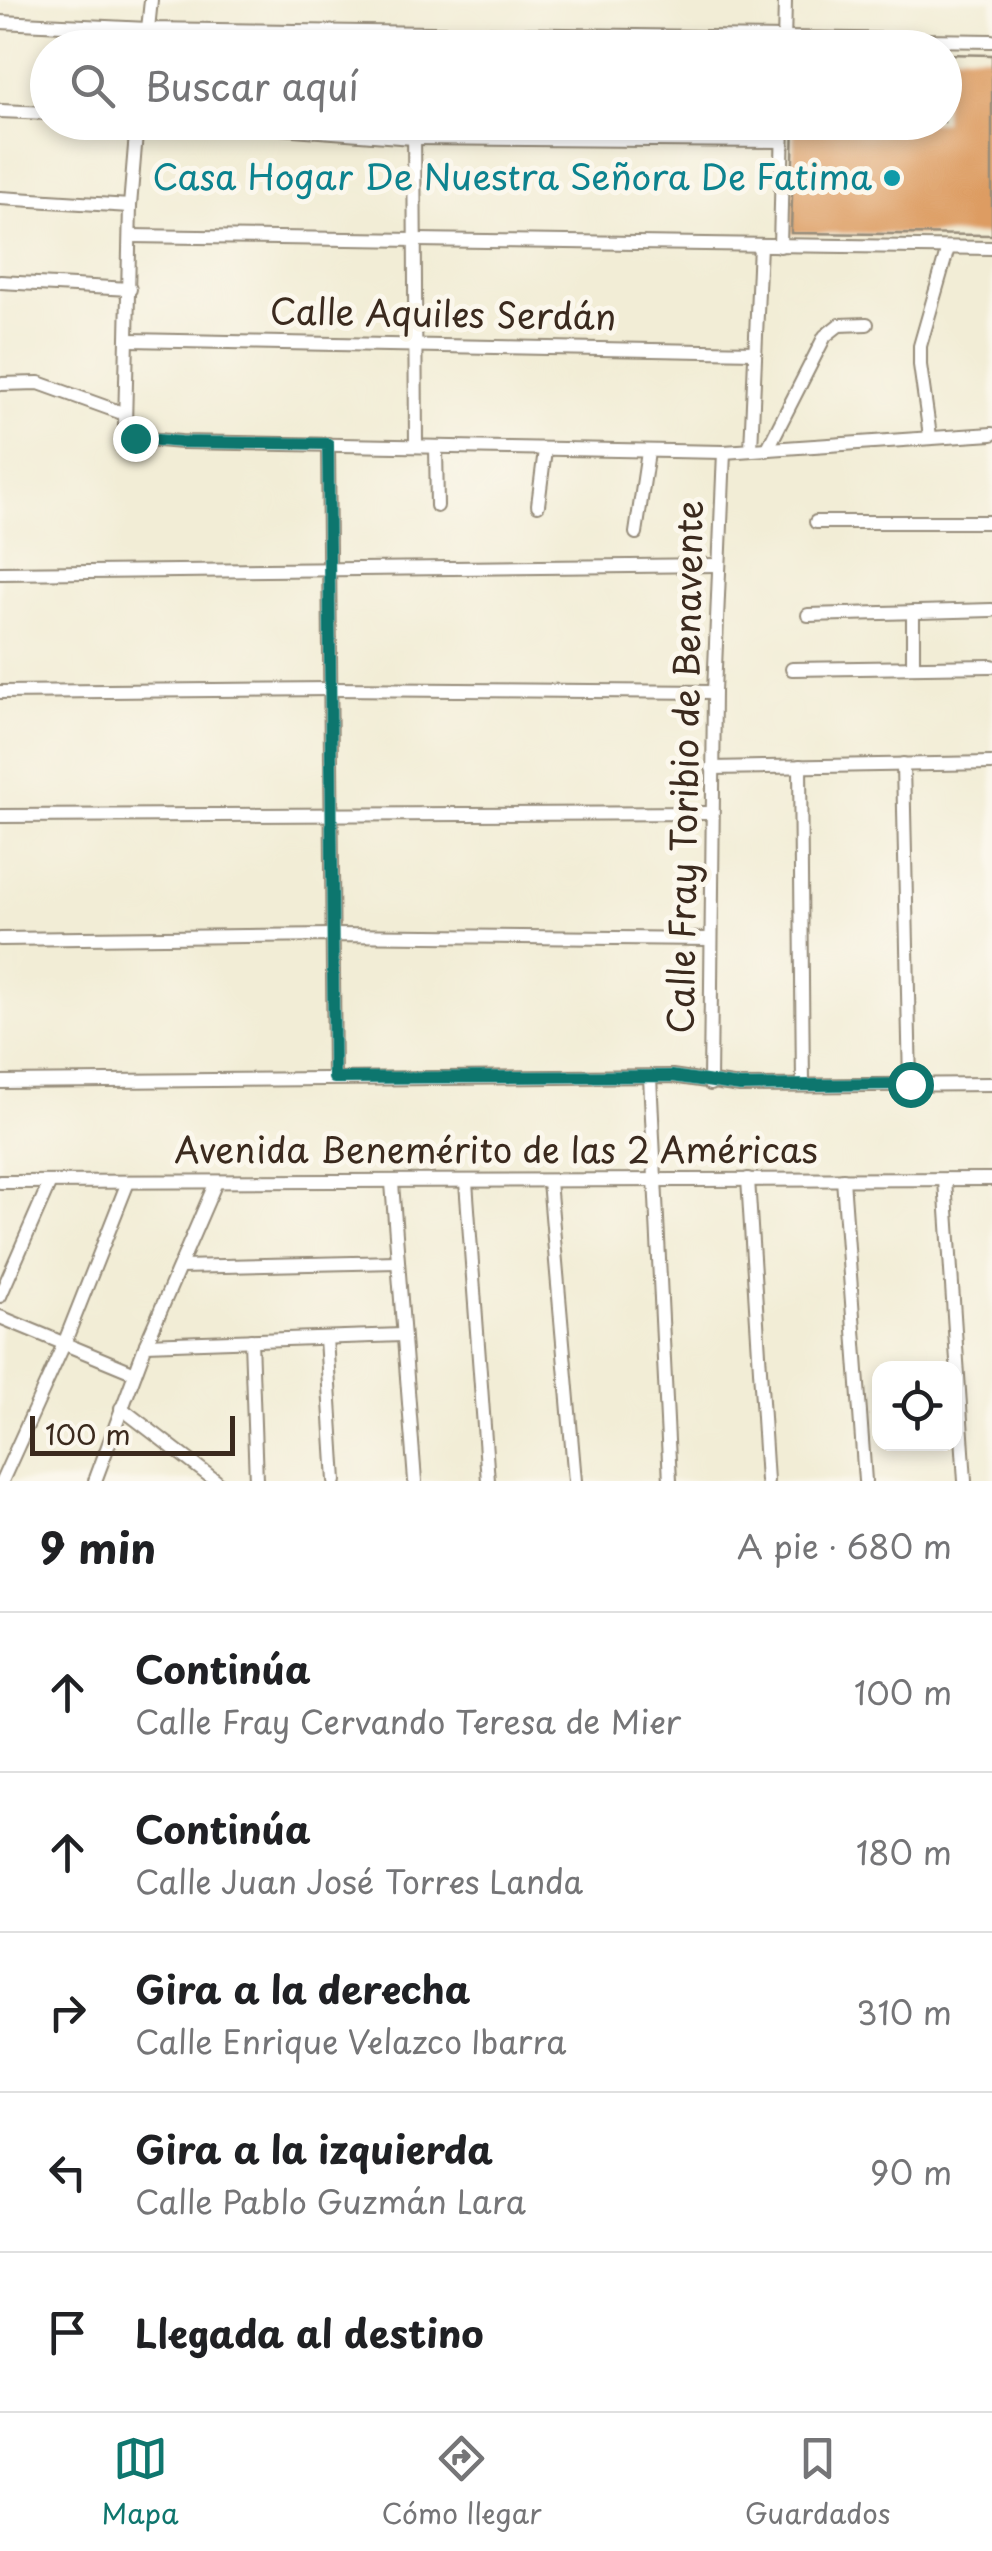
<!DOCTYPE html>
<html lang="es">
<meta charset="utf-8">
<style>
body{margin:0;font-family:"Playpen Sans",sans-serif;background:#f6f6f6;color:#202124}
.controls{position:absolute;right:30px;bottom:30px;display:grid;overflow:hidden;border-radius:20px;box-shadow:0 5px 15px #0003}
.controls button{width:90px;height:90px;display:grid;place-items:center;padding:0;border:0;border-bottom:2px solid #e0e0e0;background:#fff;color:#202124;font:50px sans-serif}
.scale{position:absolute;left:30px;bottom:25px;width:205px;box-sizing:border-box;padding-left:10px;border:5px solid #3b2a1e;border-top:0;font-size:28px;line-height:35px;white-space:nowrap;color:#3b2a1e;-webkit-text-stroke:8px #fbf7ec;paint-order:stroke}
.stop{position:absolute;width:30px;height:30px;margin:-22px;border:8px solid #0f766e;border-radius:50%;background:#fff}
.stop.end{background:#0f766e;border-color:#fff;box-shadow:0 2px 10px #0008}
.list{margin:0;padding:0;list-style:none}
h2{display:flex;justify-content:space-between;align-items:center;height:130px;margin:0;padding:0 40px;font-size:42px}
h2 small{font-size:32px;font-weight:400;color:#757577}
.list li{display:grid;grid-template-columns:65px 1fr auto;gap:30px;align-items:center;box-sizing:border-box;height:160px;padding:0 40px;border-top:2px solid #e0e0e0}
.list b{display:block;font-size:38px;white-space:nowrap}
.list p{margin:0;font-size:32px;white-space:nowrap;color:#757577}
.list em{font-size:32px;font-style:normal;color:#757577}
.icon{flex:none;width:55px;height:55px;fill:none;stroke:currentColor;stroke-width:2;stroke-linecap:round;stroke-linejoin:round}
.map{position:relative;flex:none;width:992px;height:1481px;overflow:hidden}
.search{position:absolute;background:#fff;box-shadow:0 5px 15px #0003;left:30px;right:30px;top:30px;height:110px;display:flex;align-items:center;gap:25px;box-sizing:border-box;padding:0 35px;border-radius:55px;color:#757577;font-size:38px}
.sheet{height:930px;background:#fff}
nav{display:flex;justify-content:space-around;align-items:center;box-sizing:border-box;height:140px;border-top:2px solid #e0e0e0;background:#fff;font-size:28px;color:#757577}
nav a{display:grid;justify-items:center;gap:5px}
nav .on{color:#0f766e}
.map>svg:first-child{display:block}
.building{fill:#dd9c62}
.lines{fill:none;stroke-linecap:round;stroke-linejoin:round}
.street-casing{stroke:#968c7a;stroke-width:16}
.street{stroke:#fff;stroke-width:12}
.route{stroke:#0f766e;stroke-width:12}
.culture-dot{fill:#0f9aa8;stroke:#fbf7ec;stroke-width:4}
.labels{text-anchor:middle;stroke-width:10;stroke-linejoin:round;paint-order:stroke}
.culture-label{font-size:35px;fill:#0d838f;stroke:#fbf7ec;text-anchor:end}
.street-label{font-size:35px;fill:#3b2a1e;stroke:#fbf7ec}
</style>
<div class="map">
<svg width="992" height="1481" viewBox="0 0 992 1481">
<rect width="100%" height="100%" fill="#fbf7ec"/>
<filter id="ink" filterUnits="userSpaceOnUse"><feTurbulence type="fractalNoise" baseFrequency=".01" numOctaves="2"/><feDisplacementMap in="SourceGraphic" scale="20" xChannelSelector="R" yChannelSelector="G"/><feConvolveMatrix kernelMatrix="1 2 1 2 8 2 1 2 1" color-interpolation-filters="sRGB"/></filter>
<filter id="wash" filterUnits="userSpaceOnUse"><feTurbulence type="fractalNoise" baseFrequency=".0048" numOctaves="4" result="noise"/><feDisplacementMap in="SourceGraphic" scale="40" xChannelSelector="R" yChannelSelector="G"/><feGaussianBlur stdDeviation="2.25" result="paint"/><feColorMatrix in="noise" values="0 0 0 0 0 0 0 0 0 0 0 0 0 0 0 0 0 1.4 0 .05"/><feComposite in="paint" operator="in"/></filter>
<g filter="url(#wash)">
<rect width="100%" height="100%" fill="#f2edd6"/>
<g id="blocks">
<path class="building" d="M 944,54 L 992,55 L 992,235 L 791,233 L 794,122 L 944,122 Z"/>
</g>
</g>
<g filter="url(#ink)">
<use href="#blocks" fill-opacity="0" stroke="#968c7a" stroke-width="2.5"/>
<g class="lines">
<defs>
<g id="street">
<path d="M 0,22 L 148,29 L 992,41"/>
<path d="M 784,45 L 785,0"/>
<path d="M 146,48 L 151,0"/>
<path d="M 0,111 L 48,113"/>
<path d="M 137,122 L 130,206 L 125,426 L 135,438 L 181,442 L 724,452 L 992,434"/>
<path d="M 198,122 L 413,138 L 782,141"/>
<path d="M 414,122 L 416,445"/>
<path d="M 0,198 L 130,206"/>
<path d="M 130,236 L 992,248"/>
<path d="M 780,246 L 783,122"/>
<path d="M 0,282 L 130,289"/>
<path d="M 129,340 L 755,352"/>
<path d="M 0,384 L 39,383 L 125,414"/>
<path d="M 930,436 L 920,365 L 920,346 L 948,248"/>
<path d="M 328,444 L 334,1078"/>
<path d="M 436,447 L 437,506"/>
<path d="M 751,449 L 760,245"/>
<path d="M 767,450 L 825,336 L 839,325 L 867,324"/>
<path d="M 538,505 L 545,450"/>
<path d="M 816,522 L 992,522"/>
<path d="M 636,533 L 648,452"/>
<path d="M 0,573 L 718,565"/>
<path d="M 913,612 L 913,667"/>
<path d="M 808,615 L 992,610"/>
<path d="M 792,669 L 992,666"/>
<path d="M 0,692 L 331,689 L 714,692"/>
<path d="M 903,764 L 910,1084"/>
<path d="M 800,766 L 803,1085"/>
<path d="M 712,768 L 992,763"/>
<path d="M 0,816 L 711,813"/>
<path d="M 0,939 L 333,935 L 710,939"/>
<path d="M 650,1077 L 670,1481"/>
<path d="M 0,1082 L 672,1076 L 740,1086 L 992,1084"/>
<path d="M 710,1084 L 714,692 L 724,452"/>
<path d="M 748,1179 L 767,1481"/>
<path d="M 843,1179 L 865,1481"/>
<path d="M 945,1180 L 965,1481"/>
<path d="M 549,1181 L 575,1481"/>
<path d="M 0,1182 L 992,1179"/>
<path d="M 466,1182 L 488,1481"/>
<path d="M 392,1183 L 415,1481"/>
<path d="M 180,1267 L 397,1262"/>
<path d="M 0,1296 L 50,1182"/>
<path d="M 0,1317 L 135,1373"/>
<path d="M 326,1338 L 335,1481"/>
<path d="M 251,1340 L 256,1481"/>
<path d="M 146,1344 L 402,1335"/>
<path d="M 121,1408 L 216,1481"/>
<path d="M 2,1481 L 64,1344 L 128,1182"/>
<path d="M 95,1481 L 146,1344 L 216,1182"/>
</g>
</defs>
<use href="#street" class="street-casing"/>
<use href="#street" class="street"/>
</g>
</g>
<g class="lines" filter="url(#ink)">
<path class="route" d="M 135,438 L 181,442 L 328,444 L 334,1078 L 672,1076 L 740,1086 L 910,1084"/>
</g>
<circle class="culture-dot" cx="892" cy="178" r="10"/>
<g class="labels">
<g class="culture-label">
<text x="872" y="190">Casa Hogar De Nuestra Señora De Fatima</text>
</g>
<g class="street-label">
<text transform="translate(443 315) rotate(1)" y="12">Calle Aquiles Serdán</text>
<text transform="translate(686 767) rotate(-89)" y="12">Calle Fray Toribio de Benavente</text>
<text x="496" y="1163">Avenida Benemérito de las 2 Américas</text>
</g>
</g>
</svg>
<div class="controls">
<button><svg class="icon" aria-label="locate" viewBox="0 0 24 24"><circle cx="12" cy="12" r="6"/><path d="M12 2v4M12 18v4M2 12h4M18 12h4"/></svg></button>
</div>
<div class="scale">100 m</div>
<div class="stop" style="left:910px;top:1084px"></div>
<div class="stop end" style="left:135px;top:438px"></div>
<div class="search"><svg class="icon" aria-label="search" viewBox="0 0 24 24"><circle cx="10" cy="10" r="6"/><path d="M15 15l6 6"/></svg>Buscar aquí</div>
</div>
<section class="sheet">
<h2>9 min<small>A pie · 680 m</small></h2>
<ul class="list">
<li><svg class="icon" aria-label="ahead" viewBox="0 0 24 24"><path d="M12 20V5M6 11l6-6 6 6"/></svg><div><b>Continúa</b><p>Calle Fray Cervando Teresa de Mier</p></div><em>100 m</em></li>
<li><svg class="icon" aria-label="ahead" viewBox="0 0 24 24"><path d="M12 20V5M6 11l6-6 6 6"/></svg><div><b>Continúa</b><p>Calle Juan José Torres Landa</p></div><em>180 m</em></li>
<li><svg class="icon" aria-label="right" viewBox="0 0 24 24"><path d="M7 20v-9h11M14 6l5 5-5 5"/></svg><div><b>Gira a la derecha</b><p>Calle Enrique Velazco Ibarra</p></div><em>310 m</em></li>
<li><svg class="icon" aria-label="left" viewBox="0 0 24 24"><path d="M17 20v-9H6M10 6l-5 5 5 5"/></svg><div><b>Gira a la izquierda</b><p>Calle Pablo Guzmán Lara</p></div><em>90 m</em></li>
<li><svg class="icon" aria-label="arrive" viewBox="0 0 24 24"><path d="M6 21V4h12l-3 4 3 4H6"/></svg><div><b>Llegada al destino</b></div></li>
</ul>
</section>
<nav>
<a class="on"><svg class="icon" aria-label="map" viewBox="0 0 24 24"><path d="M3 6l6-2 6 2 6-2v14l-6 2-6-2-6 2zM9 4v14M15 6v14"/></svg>Mapa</a>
<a><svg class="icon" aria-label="directions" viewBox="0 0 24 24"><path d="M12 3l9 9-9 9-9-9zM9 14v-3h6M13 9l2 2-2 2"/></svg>Cómo llegar</a>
<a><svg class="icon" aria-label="saved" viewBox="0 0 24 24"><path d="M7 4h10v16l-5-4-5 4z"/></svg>Guardados</a>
</nav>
